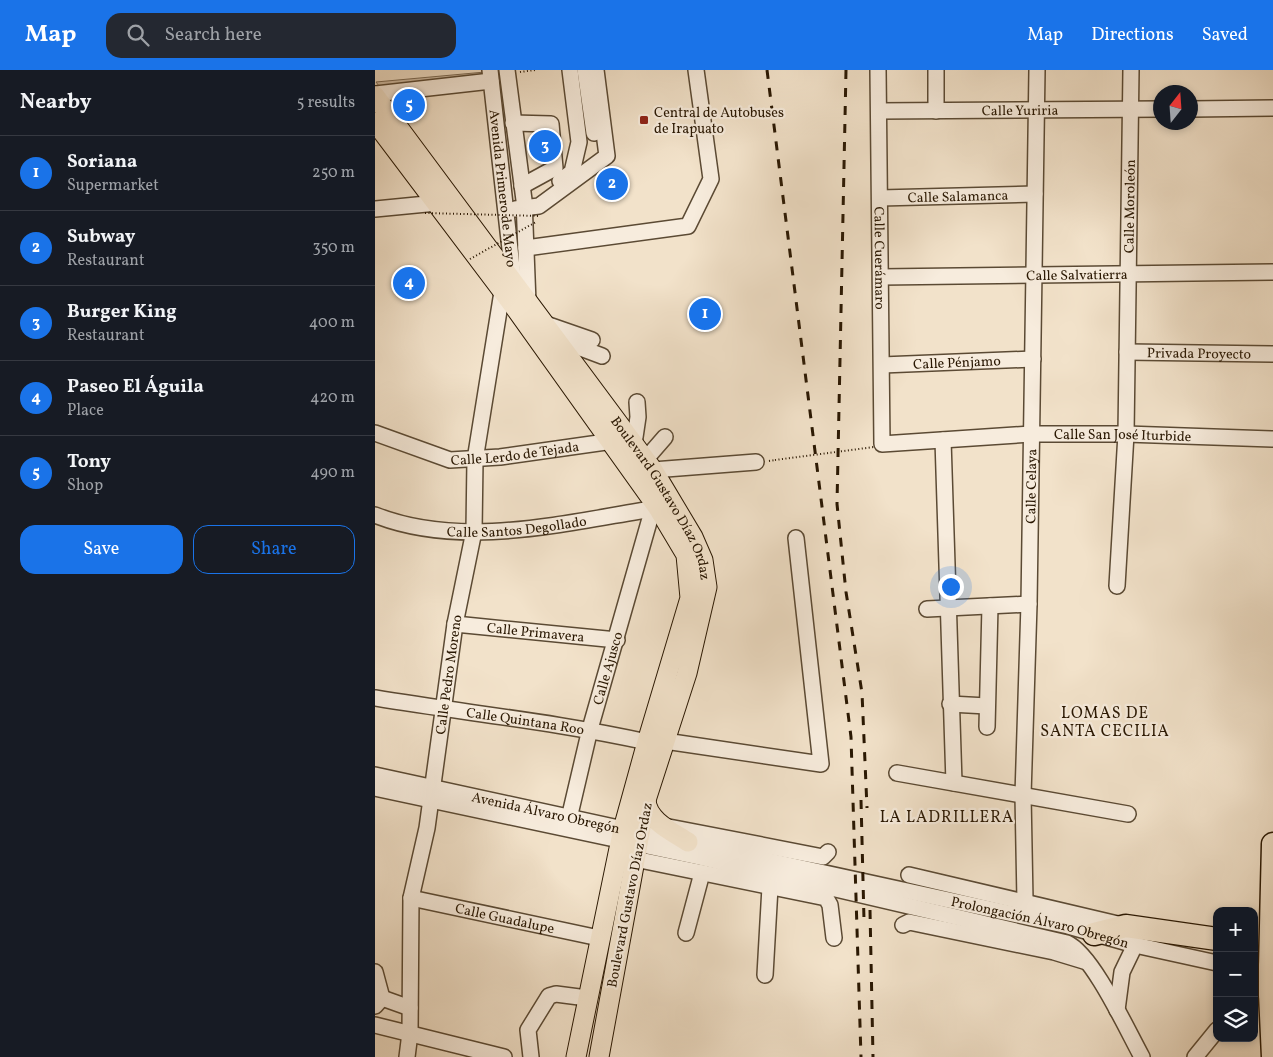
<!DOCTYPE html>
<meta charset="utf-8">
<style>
body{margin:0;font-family:Vollkorn,serif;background:#242831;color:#f1f3f6}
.controls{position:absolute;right:15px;bottom:15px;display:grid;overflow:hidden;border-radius:10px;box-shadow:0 2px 8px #0003}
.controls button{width:45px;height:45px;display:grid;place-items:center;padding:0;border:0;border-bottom:1px solid #363941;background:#171b24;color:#f1f3f6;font:25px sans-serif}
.compass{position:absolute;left:778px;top:15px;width:45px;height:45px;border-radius:50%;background:#171b24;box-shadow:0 2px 8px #0003;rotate:17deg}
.you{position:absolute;left:575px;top:516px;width:18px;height:18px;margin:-12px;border:4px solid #fff;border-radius:50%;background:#1a73e8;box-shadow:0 0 0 8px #1a73e833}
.badge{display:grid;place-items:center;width:32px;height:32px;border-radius:50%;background:#1a73e8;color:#fff;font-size:16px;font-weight:700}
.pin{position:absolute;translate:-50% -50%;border:2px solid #fff;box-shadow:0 1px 5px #0006}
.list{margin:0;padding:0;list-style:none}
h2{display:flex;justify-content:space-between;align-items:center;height:65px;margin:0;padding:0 20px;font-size:21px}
h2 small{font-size:16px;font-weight:400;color:#9ea1a6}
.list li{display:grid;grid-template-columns:32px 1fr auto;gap:15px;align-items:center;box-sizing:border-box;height:75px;padding:0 20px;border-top:1px solid #363941}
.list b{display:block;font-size:19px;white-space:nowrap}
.list p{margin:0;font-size:16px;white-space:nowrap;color:#9ea1a6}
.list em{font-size:16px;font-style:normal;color:#9ea1a6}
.actions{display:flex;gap:10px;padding:15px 20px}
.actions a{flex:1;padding:11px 0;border:1px solid #1a73e8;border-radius:15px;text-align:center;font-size:18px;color:#1a73e8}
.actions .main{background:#1a73e8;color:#fff}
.icon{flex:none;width:28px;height:28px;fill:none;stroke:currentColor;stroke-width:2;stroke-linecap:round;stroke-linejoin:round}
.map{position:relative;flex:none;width:898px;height:987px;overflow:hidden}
header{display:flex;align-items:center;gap:30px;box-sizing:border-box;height:70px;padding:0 25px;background:#1a73e8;color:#fff}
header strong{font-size:24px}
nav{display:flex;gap:28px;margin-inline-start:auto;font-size:18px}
.search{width:350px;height:45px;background:#242831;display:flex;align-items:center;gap:12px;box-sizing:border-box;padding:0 18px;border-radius:15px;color:#9ea1a6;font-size:19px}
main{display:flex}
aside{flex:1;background:#171b24}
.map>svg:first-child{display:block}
.green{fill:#d0bfa8;stroke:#7c6b55}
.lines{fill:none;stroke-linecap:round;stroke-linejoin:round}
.minor-casing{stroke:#5b4a34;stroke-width:18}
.major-casing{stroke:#291702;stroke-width:21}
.highway-casing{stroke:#291702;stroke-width:25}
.path{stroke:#291702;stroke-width:2;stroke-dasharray:1 2.5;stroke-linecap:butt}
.minor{stroke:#f7ecdd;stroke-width:15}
.major{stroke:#f2e2ca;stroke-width:19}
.highway{stroke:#f2e2ca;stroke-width:22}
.rail{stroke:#291702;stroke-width:3;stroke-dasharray:9 9;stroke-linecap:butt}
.highway-bridge-casing{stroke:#291702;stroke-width:25;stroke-linecap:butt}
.path-bridge{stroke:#291702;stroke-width:2;stroke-dasharray:1 2.5;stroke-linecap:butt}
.highway-bridge{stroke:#f2e2ca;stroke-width:22}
.poi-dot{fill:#8f2418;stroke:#f7ecdd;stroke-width:2}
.labels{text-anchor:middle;stroke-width:4.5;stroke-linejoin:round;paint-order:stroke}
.street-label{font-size:14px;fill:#291702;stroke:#f7ecdd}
.poi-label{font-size:14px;fill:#291702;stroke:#f7ecdd;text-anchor:start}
.quarter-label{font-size:16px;letter-spacing:1px;fill:#291702;stroke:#f7ecdd}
</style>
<header>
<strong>Map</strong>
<div class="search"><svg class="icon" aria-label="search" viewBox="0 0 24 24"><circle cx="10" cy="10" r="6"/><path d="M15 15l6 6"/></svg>Search here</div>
<nav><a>Map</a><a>Directions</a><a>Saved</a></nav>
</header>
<main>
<aside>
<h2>Nearby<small>5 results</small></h2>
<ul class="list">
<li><span class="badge">1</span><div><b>Soriana</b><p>Supermarket</p></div><em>250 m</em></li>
<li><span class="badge">2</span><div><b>Subway</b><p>Restaurant</p></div><em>350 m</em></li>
<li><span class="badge">3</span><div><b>Burger King</b><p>Restaurant</p></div><em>400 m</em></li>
<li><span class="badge">4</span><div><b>Paseo El Águila</b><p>Place</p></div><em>420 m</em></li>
<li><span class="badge">5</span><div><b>Tony</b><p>Shop</p></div><em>490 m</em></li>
</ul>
<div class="actions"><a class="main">Save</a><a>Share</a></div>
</aside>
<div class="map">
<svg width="898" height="987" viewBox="0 0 898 987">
<rect width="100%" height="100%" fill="#f2e2ca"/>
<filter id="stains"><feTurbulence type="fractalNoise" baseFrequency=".004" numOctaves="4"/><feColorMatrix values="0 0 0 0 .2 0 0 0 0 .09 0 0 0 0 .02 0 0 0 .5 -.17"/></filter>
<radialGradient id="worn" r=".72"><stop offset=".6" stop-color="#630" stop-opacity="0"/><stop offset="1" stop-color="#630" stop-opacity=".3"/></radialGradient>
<path class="green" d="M 110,2 L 111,13 L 10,24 L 1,12 Z"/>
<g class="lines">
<defs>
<g id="minor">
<path id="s1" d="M 115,0 L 139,215"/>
<path d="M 132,0 L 149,130 L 153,233"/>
<path d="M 210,0 L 219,63"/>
<path id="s2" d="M 503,0 L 507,374 L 656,364 L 751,364 L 898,369"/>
<path d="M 0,24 L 116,11"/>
<path d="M 816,39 L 898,38"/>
<path id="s3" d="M 504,41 L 786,39"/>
<path d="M 561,41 L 561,0"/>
<path d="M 138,53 L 176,54 L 180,98 L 147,116"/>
<path d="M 185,111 L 197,102 L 204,72 L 195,0"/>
<path id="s4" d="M 505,128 L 660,124"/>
<path d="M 0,139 L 62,133"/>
<path d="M 140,139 L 164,136 L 232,86 L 221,0"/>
<path d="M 151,178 L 313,156 L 336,109 L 321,0"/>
<path id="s5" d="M 506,207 L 898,202"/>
<path d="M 168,253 L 217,270"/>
<path d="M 179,268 L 227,286"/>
<path id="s6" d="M 752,282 L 898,284"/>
<path id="s7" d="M 507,295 L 658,289"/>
<path id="s8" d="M 0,363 L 75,390 L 125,387 L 245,370"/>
<path d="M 568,370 L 579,713"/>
<path d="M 259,374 L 263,347 L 262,332"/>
<path d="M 270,390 L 290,367"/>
<path d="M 278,400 L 381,392"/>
<path id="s9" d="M 0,445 C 88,480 193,452 283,438"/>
<path id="s10" d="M 742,516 L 751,364 L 756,0"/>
<path d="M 552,539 L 654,534"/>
<path id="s11" d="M 80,554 L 242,570"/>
<path id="s12" d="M 0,628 C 90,643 182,652 272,672"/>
<path d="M 575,634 L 612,636"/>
<path d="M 612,657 L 615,536"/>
<path d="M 290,671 L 446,694 L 421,468"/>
<path d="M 522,703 L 753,744"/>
<path id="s13" d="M 0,705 L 693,856 L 760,875 L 842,893"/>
<path d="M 0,718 L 324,787 L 692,873 C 718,885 752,960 767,987"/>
<path id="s14" d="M 192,757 L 215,659 L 278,438"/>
<path d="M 294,757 L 448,787 L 453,782"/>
<path d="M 260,789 L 451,828 L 455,835 L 459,868"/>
<path d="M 534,805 L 747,855"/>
<path id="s15" d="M 36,828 L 224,868"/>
<path id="s16" d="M 650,831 L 648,725 L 654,534 L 662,0"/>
<path d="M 528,855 L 534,852 L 679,882 L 712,892"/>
<path d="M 311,863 L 327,803"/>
<path d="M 0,902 L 7,928 L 0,936"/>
<path d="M 879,904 L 893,909"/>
<path d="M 390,905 L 395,817"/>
<path d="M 7,928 L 35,938"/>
<path d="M 742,940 L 747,902 L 760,875"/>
<path d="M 0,955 L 129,987"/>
<path id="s17" d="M 32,987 L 35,963 L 36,828 L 52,758 L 80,554 L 99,461 L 100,390 L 127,222"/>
<path d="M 156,987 L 153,960 L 174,926 L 181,924 L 212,928"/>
<path d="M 820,987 L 842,960"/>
</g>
<g id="major">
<path id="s18" d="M 0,26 L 278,400 L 318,467 L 328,490 L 332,517 L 312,603 L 271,730 L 224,987"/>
<path d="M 0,52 L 138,235 L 283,438 L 311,485 L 315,528 L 272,672 L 248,759 L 201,987"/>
<path d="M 271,730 C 272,751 298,762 313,772"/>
</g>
<g id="highway">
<path d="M 719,864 L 751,856 L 842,869"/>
<path d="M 895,897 L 898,774"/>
<path d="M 895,924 L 898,987"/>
</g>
</defs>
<use href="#minor" class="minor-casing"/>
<use href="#major" class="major-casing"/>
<use href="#highway" class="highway-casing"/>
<g class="path">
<path d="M 145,2 L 160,0"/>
<path d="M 394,391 L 400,390"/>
</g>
<use href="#minor" class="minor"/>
<use href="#major" class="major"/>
<use href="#highway" class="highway"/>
<g class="rail">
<path d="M 392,0 L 476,667 L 486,987"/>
<path d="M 471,0 L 462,434 L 471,522 L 487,623 L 492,738"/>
<path d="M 486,730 L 489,850"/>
<path d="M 495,840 L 498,987"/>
</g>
<defs>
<path id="highway-bridge" d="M 895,924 L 895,897"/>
</defs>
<use href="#highway-bridge" class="highway-bridge-casing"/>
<g class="path-bridge">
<path d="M 50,143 L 165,146"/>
<path d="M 95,189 L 161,152"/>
<path d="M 400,390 L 499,377"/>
</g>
<use href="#highway-bridge" class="highway-bridge"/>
</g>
<rect class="poi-dot" x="264" y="45" width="10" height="10" rx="2.5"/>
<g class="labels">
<g class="street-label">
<text dy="5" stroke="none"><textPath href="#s3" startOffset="141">Calle Yuriria</textPath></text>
<text dy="5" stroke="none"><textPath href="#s1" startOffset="119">Avenida Primero de Mayo</textPath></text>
<text dy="5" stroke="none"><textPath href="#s4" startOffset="78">Calle Salamanca</textPath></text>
<text dy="5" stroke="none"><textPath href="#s10" startOffset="380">Calle Moroleón</textPath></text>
<text dy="5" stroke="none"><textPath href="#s2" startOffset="188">Calle Cuerámaro</textPath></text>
<text dy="5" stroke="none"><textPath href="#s5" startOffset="196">Calle Salvatierra</textPath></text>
<text dy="5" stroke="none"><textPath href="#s6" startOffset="72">Privada Proyecto</textPath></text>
<text dy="5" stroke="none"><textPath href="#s7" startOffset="75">Calle Pénjamo</textPath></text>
<text dy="5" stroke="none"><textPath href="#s2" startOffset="615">Calle San José Iturbide</textPath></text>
<text dy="5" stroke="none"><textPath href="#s8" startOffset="145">Calle Lerdo de Tejada</textPath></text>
<text dy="5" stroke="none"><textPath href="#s16" startOffset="415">Calle Celaya</textPath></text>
<text dy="5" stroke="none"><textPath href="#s18" startOffset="495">Boulevard Gustavo Díaz Ordaz</textPath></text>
<text dy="5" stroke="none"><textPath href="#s9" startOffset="144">Calle Santos Degollado</textPath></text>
<text dy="5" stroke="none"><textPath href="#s11" startOffset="81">Calle Primavera</textPath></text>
<text dy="5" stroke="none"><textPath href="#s14" startOffset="164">Calle Ajusco</textPath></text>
<text dy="5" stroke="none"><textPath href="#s17" startOffset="386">Calle Pedro Moreno</textPath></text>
<text dy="5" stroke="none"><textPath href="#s12" startOffset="152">Calle Quintana Roo</textPath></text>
<text dy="5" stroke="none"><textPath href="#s13" startOffset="175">Avenida Álvaro Obregón</textPath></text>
<text transform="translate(254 825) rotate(-79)" y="5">Boulevard Gustavo Díaz Ordaz</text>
<text dy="5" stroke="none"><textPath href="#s15" startOffset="96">Calle Guadalupe</textPath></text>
<text dy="5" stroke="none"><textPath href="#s13" startOffset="681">Prolongación Álvaro Obregón</textPath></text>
</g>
<g class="poi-label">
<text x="279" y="47">Central de Autobuses<tspan x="279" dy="16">de Irapuato</tspan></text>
</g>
<g class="quarter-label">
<text x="730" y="648">LOMAS DE<tspan x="730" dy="18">SANTA CECILIA</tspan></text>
<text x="572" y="752">LA LADRILLERA</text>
</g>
</g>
<rect width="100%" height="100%" filter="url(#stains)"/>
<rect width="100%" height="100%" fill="url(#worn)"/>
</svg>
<div class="controls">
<button>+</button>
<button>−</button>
<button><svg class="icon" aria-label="layers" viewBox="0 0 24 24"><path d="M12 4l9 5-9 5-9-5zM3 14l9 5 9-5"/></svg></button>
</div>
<svg class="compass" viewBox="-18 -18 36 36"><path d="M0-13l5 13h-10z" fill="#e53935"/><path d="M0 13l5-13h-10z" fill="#9ea1a6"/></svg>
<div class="you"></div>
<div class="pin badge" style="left:330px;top:244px">1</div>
<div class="pin badge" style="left:237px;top:114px">2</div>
<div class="pin badge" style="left:170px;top:76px">3</div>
<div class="pin badge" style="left:34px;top:213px">4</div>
<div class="pin badge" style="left:34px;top:35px">5</div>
</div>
</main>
